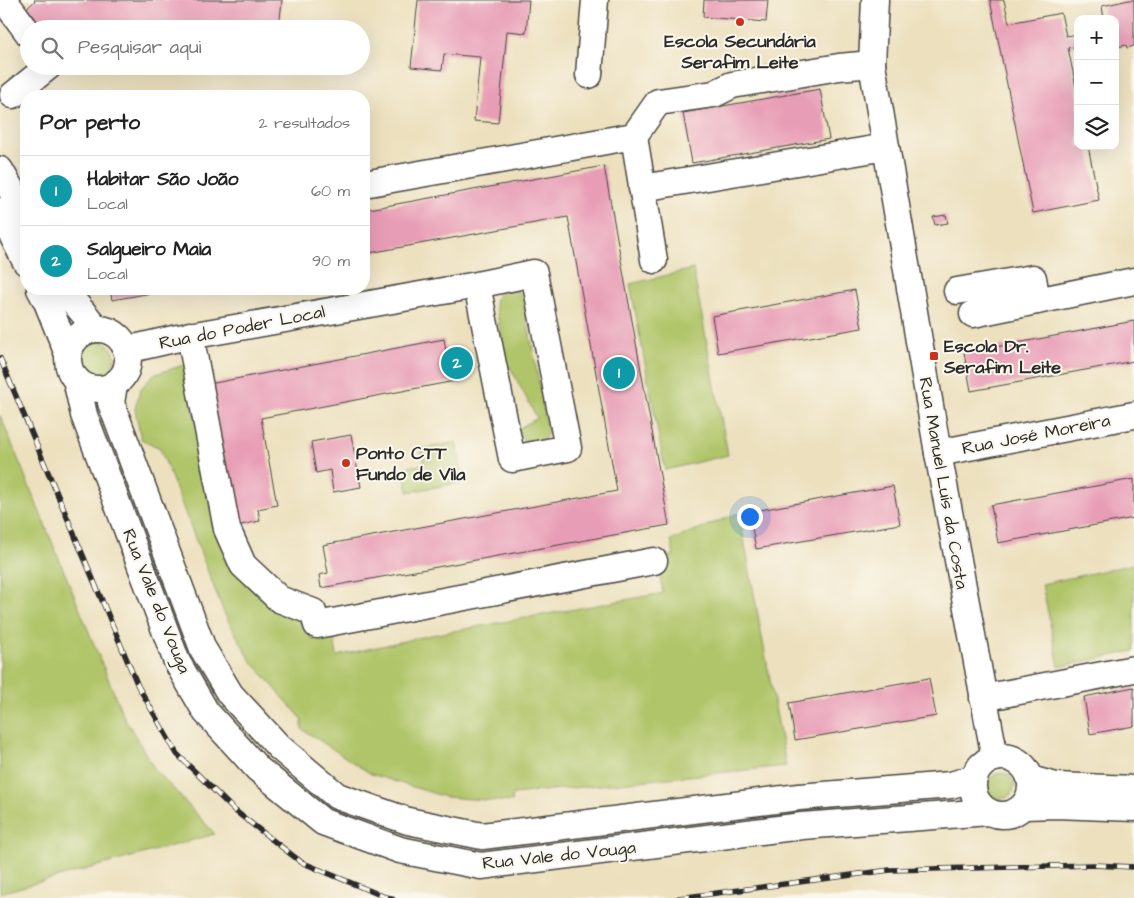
<!DOCTYPE html>
<html lang="pt">
<meta charset="utf-8">
<style>
body{margin:0;font-family:"Architects Daughter",sans-serif;background:#f6f6f6;color:#222}
.controls{position:absolute;right:15px;top:15px;display:grid;overflow:hidden;border-radius:10px;box-shadow:0 5px 20px #0002}
.controls button{width:45px;height:45px;display:grid;place-items:center;padding:0;border:0;border-bottom:1px solid #e0e0e0;background:#fff;color:#222;font:25px sans-serif}
.you{position:absolute;left:749px;top:516px;width:18px;height:18px;margin:-12px;border:4px solid #fff;border-radius:50%;background:#1a73e8;box-shadow:0 0 0 8px #1a73e833}
.badge{display:grid;place-items:center;width:32px;height:32px;border-radius:50%;background:#ea580c;color:#fff;font-size:16px;font-weight:700}
.pin{position:absolute;translate:-50% -50%;border:2px solid #fff;box-shadow:0 1px 5px #0006}
.list{margin:0;padding:0;list-style:none}
h2{display:flex;justify-content:space-between;align-items:center;height:65px;margin:0;padding:0 20px;font-size:21px}
h2 small{font-size:16px;font-weight:400;color:#767676}
.list li{display:grid;grid-template-columns:32px 1fr auto;gap:15px;align-items:center;box-sizing:border-box;height:70px;padding:0 20px;border-top:1px solid #e0e0e0}
.list b{display:block;font-size:19px;white-space:nowrap}
.list p{margin:0;font-size:16px;white-space:nowrap;color:#767676}
.list em{font-size:16px;font-style:normal;color:#767676}
.icon{flex:none;width:28px;height:28px;fill:none;stroke:currentColor;stroke-width:2;stroke-linecap:round;stroke-linejoin:round}
.map{position:relative;flex:none;width:1134px;height:898px;overflow:hidden}
.search{position:absolute;background:#fff;box-shadow:0 5px 20px #0002;left:20px;top:20px;width:350px;height:55px;display:flex;align-items:center;gap:12px;box-sizing:border-box;padding:0 18px;border-radius:28px;color:#767676;font-size:19px}
.panel{position:absolute;background:#fff;box-shadow:0 5px 20px #0002;left:20px;top:90px;width:350px;height:205px;border-radius:20px}
.map>svg:first-child{display:block}
.green{fill:#b0c569;stroke:#6e784a}
.building{fill:#e89db6}
.lines{fill:none;stroke-linecap:round;stroke-linejoin:round}
.minor-casing{stroke:#484641;stroke-width:29}
.minor{stroke:#fff;stroke-width:26}
.rail-casing{stroke:#2b2b2b;stroke-width:5.5}
.rail{stroke:#fbf7ec;stroke-width:4;stroke-dasharray:11;stroke-linecap:butt}
.poi-dot{fill:#c8321e;stroke:#fbf7ec;stroke-width:2}
.labels{text-anchor:middle;stroke-width:4;stroke-linejoin:round;paint-order:stroke}
.poi-label{font-size:18px;font-weight:bold;fill:#2b2b2b;stroke:#fbf7ec;text-anchor:start}
.street-label{font-size:18px;fill:#2b2b2b;stroke:#fbf7ec}
</style>
<div class="map">
<svg width="1134" height="898" viewBox="0 0 1134 898">
<rect width="100%" height="100%" fill="#fbf7ec"/>
<filter id="ink" filterUnits="userSpaceOnUse"><feTurbulence type="fractalNoise" baseFrequency=".02" numOctaves="2"/><feDisplacementMap in="SourceGraphic" scale="10" xChannelSelector="R" yChannelSelector="G"/><feConvolveMatrix kernelMatrix="1 2 1 2 8 2 1 2 1" color-interpolation-filters="sRGB"/></filter>
<filter id="wash" filterUnits="userSpaceOnUse"><feTurbulence type="fractalNoise" baseFrequency=".0096" numOctaves="4" result="noise"/><feDisplacementMap in="SourceGraphic" scale="20" xChannelSelector="R" yChannelSelector="G"/><feGaussianBlur stdDeviation="1.12" result="paint"/><feColorMatrix in="noise" values="0 0 0 0 0 0 0 0 0 0 0 0 0 0 0 0 0 1.4 0 .05"/><feComposite in="paint" operator="in"/></filter>
<g filter="url(#wash)">
<rect width="100%" height="100%" fill="#ece0be"/>
<g class="green">
<path d="M 693,269 L 728,455 L 665,470 L 630,284 Z"/>
<path d="M 511,289 L 518,291 L 523,297 L 548,432 C 541,451 522,449 518,429 L 537,418 L 510,367 L 507,368 L 495,302 C 498,293 502,290 511,289 Z"/>
<circle cx="98" cy="358" r="17"/>
<path d="M 184,365 L 219,529 L 307,619 L 312,639 L 333,632 L 337,656 L 426,636 L 663,593 L 656,559 L 674,555 L 671,540 L 739,513 L 786,766 L 513,794 L 512,802 L 445,797 L 371,774 L 302,729 L 302,719 L 251,661 L 224,613 L 160,448 L 141,439 L 135,409 L 140,390 L 153,375 Z"/>
<path d="M 0,415 L 123,715 L 154,768 L 215,834 L 0,893 Z"/>
<path d="M 456,442 L 464,482 L 408,492 L 403,468 L 424,464 L 421,449 Z"/>
<path d="M 1134,564 L 1134,651 L 1059,667 L 1042,584 Z"/>
<circle cx="1001" cy="786" r="13"/>
</g>
<g id="blocks">
<g class="building">
<path d="M 34,0 L 282,0 L 279,29 L 44,29 L 27,8 L 35,1 Z"/>
<path d="M 418,0 L 529,0 L 526,33 L 507,31 L 498,123 L 474,121 L 480,57 L 444,54 L 442,70 L 411,67 Z"/>
<path d="M 704,0 L 768,0 L 766,22 L 703,17 Z"/>
<path d="M 990,0 L 1004,0 L 1009,23 L 1061,13 L 1066,36 L 1078,34 L 1078,46 L 1068,48 L 1078,97 L 1078,146 L 1088,146 L 1099,200 L 1033,213 Z"/>
<path d="M 1129,0 L 1134,0 L 1134,46 L 1127,48 L 1126,45 L 1115,48 L 1115,19 L 1104,19 L 1102,6 Z"/>
<path d="M 820,89 L 829,139 L 692,163 L 683,113 Z"/>
<path d="M 604,166 L 669,525 L 321,588 L 319,575 L 328,573 L 323,545 L 617,491 L 568,217 L 364,254 L 364,210 Z"/>
<path d="M 946,215 L 948,223 L 935,225 L 933,217 Z"/>
<path d="M 110,289 L 168,289 L 168,290 L 112,300 Z"/>
<path d="M 855,290 L 862,328 L 718,353 L 712,316 Z"/>
<path d="M 1134,321 L 1134,361 L 971,391 L 964,353 Z"/>
<path d="M 444,339 L 448,364 L 457,363 L 460,380 L 261,418 L 277,505 L 258,509 L 260,521 L 236,526 L 209,384 Z"/>
<path d="M 351,435 L 361,487 L 333,492 L 330,470 L 316,473 L 311,442 Z"/>
<path d="M 1134,479 L 1134,518 L 998,543 L 991,505 Z"/>
<path d="M 893,486 L 900,524 L 756,549 L 749,512 Z"/>
<path d="M 929,678 L 936,716 L 795,740 L 789,703 Z"/>
<path d="M 1134,687 L 1134,726 L 1090,734 L 1084,697 Z"/>
</g>
</g>
</g>
<g filter="url(#ink)">
<use href="#blocks" fill-opacity="0" stroke="#484641" stroke-width="1"/>
<g class="lines">
<defs>
<g id="minor">
<path d="M 4,0 L 29,34"/>
<path d="M 875,0 L 872,64 L 938,453 L 995,758"/>
<path d="M 589,75 L 595,0"/>
<path d="M 13,95 L 49,66"/>
<path d="M 634,136 L 658,102 L 714,94 L 732,85 L 839,67 L 872,64"/>
<path d="M 0,170 L 26,216"/>
<path d="M 364,184 L 634,136 L 654,260"/>
<path d="M 642,188 L 886,147"/>
<path d="M 0,211 L 26,262"/>
<path d="M 40,289 L 47,302 L 68,354"/>
<path d="M 63,289 L 97,329"/>
<path d="M 957,291 L 1033,278 L 1037,301"/>
<path d="M 973,314 L 1134,281"/>
<circle cx="98" cy="359" r="30"/>
<path d="M 190,335 L 227,529 L 243,565 L 279,599 L 313,612 L 317,625 L 654,561"/>
<path d="M 126,350 L 178,338 L 477,285 L 534,273 L 568,448 L 512,459 L 477,285"/>
<path d="M 76,379 L 84,415 L 177,662 L 206,712 L 258,769 L 323,822 L 400,850 L 481,866 L 802,826 L 988,812"/>
<path d="M 114,384 L 111,403 L 203,649 L 230,694 L 279,747 L 337,796 L 408,821 L 482,836 L 799,797 L 951,785 L 974,778"/>
<path d="M 938,453 L 1134,415"/>
<path d="M 983,698 L 1134,669"/>
<circle cx="1002" cy="786" r="29"/>
<path d="M 1030,779 L 1056,786 L 1134,789"/>
<path d="M 1024,806 L 1056,805 L 1134,808"/>
</g>
</defs>
<use href="#minor" class="minor-casing"/>
<use href="#minor" class="minor"/>
<defs>
<g id="rail">
<path d="M 0,358 L 138,686 L 177,754 L 234,810 L 301,862 L 385,897 L 392,898"/>
<path d="M 679,898 L 890,870 L 1094,865 L 1134,867"/>
</g>
</defs>
<use href="#rail" class="rail-casing"/>
<use href="#rail" class="rail"/>
</g>
</g>
<g class="poi-dot">
<circle cx="740" cy="22" r="5"/>
<rect x="929" y="351" width="10" height="10" rx="2.5"/>
<circle cx="346" cy="463" r="5"/>
</g>
<g class="labels">
<g class="poi-label">
<text x="740" y="47" text-anchor="middle">Escola Secundária<tspan x="740" dy="21">Serafim Leite</tspan></text>
<text x="944" y="352">Escola Dr.<tspan x="944" dy="21">Serafim Leite</tspan></text>
<text x="356" y="459">Ponto CTT<tspan x="356" dy="21">Fundo de Vila</tspan></text>
</g>
<g class="street-label">
<text transform="translate(242 327) rotate(-11)" y="6">Rua do Poder Local</text>
<text transform="translate(1036 434) rotate(-11)" y="6">Rua José Moreira</text>
<text transform="translate(944 483) rotate(80)" y="6">Rua Manuel Luís da Costa</text>
<text transform="translate(157 601) rotate(68)" y="6">Rua Vale do Vouga</text>
<text transform="translate(559 855) rotate(-6)" y="6">Rua Vale do Vouga</text>
</g>
</g>
</svg>
<div class="controls">
<button>+</button>
<button>−</button>
<button><svg class="icon" aria-label="layers" viewBox="0 0 24 24"><path d="M12 4l9 5-9 5-9-5zM3 14l9 5 9-5"/></svg></button>
</div>
<div class="you"></div>
<div class="pin badge" style="left:619px;top:373px;background:#0f9aa8">1</div>
<div class="pin badge" style="left:457px;top:363px;background:#0f9aa8">2</div>
<div class="search"><svg class="icon" aria-label="search" viewBox="0 0 24 24"><circle cx="10" cy="10" r="6"/><path d="M15 15l6 6"/></svg>Pesquisar aqui</div>
<section class="panel">
<h2>Por perto<small>2 resultados</small></h2>
<ul class="list">
<li><span class="badge" style="background:#0f9aa8">1</span><div><b>Habitar São João</b><p>Local</p></div><em>60 m</em></li>
<li><span class="badge" style="background:#0f9aa8">2</span><div><b>Salgueiro Maia</b><p>Local</p></div><em>90 m</em></li>
</ul>
</section>
</div>
